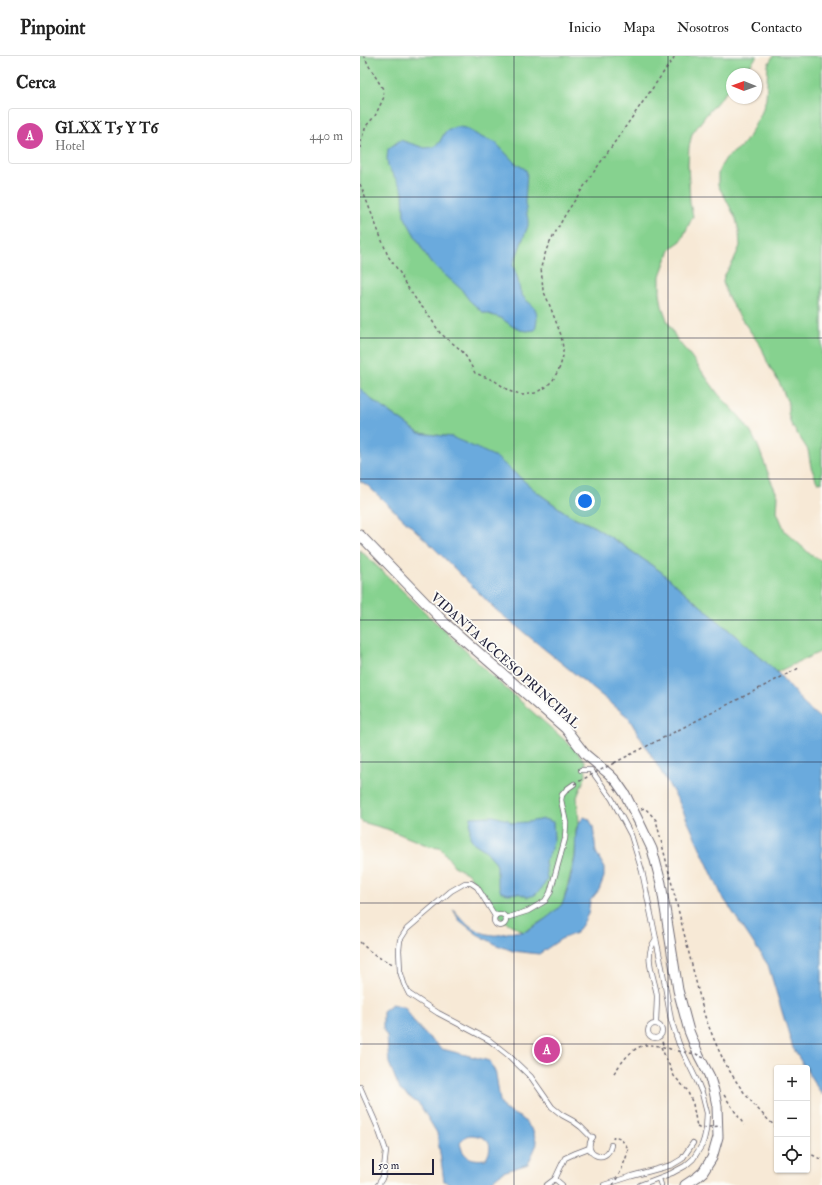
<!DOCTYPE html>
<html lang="es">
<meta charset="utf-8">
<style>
body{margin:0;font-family:"IM FELL Double Pica",serif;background:#f6f6f6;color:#222}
.controls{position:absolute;right:12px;bottom:12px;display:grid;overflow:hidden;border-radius:4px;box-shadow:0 1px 3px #0004}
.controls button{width:36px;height:36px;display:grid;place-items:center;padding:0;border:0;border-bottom:1px solid #e0e0e0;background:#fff;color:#222;font:20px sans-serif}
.compass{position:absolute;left:366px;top:12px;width:36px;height:36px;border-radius:50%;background:#fff;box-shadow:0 1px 3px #0004;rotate:271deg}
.scale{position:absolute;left:12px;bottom:10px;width:62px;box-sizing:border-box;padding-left:4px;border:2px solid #22223b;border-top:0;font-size:11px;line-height:14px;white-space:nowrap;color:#22223b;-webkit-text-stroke:3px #fdfcf7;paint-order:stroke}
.you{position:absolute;left:225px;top:445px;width:14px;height:14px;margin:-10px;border:3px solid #fff;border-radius:50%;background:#1a73e8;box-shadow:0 0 0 6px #1a73e833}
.badge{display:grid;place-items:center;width:26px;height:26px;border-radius:50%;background:#db2777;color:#fff;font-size:13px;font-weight:700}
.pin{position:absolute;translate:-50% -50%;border:2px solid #fff;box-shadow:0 1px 4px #0006}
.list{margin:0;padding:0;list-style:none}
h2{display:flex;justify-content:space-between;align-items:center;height:52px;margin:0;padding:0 16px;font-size:17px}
h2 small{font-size:13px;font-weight:400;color:#767676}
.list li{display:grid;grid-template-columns:26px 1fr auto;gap:12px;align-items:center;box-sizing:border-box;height:56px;margin:0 8px 8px;padding:0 8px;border:1px solid #e0e0e0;border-radius:4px}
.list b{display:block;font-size:15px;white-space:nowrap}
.list p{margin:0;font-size:13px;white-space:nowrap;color:#767676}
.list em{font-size:13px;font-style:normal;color:#767676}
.icon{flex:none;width:22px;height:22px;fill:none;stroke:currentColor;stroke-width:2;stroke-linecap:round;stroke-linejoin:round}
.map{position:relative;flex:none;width:462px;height:1129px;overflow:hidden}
header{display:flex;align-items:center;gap:24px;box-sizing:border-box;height:56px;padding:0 20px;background:#fff;border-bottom:1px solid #e0e0e0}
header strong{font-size:19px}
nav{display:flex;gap:22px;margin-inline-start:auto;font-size:14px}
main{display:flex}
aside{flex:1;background:#fff}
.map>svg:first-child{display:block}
.green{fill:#86d28f;stroke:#547a65}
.water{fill:#6aaadd;stroke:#46668c;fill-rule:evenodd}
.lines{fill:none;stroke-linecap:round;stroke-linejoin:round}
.lane-casing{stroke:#6d6871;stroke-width:6}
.street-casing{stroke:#6d6871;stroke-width:11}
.path{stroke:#6d6871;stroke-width:1.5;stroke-dasharray:3 3;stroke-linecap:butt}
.lane{stroke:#fff;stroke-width:4.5}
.street{stroke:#fff;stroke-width:9}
.path-bridge{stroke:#6d6871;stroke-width:1.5;stroke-dasharray:3 3;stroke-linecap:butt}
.grid{fill:none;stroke:#22223b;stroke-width:1;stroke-opacity:0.55}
.labels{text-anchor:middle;stroke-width:3.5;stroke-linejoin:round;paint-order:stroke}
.street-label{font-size:13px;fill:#22223b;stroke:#fdfcf7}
</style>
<header>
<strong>Pinpoint</strong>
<nav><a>Inicio</a><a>Mapa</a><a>Nosotros</a><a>Contacto</a></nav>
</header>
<main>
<aside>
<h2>Cerca<small></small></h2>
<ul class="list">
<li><span class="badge" style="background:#d1479c">A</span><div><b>GLXX T5 Y T6</b><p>Hotel</p></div><em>440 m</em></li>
</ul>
</aside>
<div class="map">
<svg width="462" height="1129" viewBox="0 0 462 1129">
<rect width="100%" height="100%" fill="#fdfcf7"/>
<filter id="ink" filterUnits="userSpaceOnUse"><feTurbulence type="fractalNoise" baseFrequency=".025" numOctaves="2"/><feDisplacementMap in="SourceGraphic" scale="8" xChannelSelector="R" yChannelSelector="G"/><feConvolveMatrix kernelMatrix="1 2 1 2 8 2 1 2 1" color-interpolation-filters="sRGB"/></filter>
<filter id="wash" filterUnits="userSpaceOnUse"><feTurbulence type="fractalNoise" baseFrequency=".012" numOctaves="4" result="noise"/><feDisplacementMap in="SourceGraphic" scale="16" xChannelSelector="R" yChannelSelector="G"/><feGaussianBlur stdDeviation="0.9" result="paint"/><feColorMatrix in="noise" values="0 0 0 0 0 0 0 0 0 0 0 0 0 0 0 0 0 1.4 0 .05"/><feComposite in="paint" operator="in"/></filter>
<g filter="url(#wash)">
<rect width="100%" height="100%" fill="#f7e9d6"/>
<g class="green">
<path d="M 0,0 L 397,0 L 384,18 L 372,18 L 372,30 L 365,37 L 346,59 L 332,78 L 329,91 L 328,108 L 330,147 L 333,160 L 321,185 L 311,192 L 305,206 L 300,220 L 300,237 L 302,250 L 307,264 L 317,284 L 330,299 L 359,339 L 379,360 L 390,375 L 398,390 L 411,425 L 418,440 L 417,456 L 425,475 L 451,499 L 462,505 L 462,595 L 417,616 L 392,594 L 300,515 L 264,490 L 233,470 L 209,459 L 178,437 L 92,381 L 59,377 L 12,344 L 0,332 Z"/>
<path d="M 413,0 L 462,0 L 462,427 L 457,426 L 451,411 L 448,394 L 431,368 L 428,357 L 428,347 L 420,328 L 408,308 L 402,292 L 378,258 L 367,239 L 363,226 L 364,220 L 373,206 L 380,190 L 379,176 L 376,163 L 365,141 L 361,135 L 358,129 L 358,118 L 361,110 L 366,102 L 378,93 L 386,85 L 401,58 L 406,43 L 408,9 Z"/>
<path d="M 0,494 L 135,623 L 216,694 L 225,705 L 226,719 L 217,741 L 219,766 L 216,773 L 215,801 L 203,847 L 190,860 L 164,876 L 142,864 L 127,840 L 107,817 L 95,811 L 80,791 L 69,790 L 27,773 L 2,766 L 0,764 Z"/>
</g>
<g class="water">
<path d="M 95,71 L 99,71 L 105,72 L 121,81 L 135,86 L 155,107 L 165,113 L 167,116 L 165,147 L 168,164 L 168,170 L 153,209 C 154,214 157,219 158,224 C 159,229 159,234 162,239 C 165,244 169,246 173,250 C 179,256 177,267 175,274 L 167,275 L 160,274 L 152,270 L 141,262 L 122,256 L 109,244 L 101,233 L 69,205 L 44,160 L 43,136 L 41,131 L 28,111 L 27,102 L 28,93 L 40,84 L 65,92 L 73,91 L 79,87 L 85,76 Z"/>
<path d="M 0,332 L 12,344 L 59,377 L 92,381 L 136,401 L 178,437 L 209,459 L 233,470 L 264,490 L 300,515 L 392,594 L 417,616 L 447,651 L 462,664 L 462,1039 L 447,1015 L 447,1012 L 445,1012 L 433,992 L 408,909 L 362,840 L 318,744 L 268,661 L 135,553 L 69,487 L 7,429 L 0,425 Z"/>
<path d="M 133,760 L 148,764 L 152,767 L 168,766 L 184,763 L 193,766 L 194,783 L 189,799 L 185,805 L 187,824 L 182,832 L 175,839 L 168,841 L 158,837 L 148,838 L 141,836 L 137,826 L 137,810 L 134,804 L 125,794 L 114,787 L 110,781 L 110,770 L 111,761 Z"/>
<path d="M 224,761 L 229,763 L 233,770 L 236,796 L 244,811 L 244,821 L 239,834 L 230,845 L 228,858 L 222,869 L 216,877 L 201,883 L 179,898 L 153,895 L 137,889 L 117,878 L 99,864 L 93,853 C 103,865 116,878 133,879 C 139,880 147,876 154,876 C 158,875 162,877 166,875 C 175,871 196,856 202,848 C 206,842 214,809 215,801 C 217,785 212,773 224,761 Z"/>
<path d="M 32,948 L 45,951 L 54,966 L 64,977 L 82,993 L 130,1005 L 136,1018 L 140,1045 L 144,1053 L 163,1063 L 173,1075 L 177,1088 L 168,1108 L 143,1116 L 127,1129 L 91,1129 L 84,1125 L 77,1077 L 60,1049 L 40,1034 L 29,1007 L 27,980 L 23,973 L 23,955 ZM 111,1079 C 127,1080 135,1088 126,1103 C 111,1105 102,1101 100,1086 L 106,1080 Z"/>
</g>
</g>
<g filter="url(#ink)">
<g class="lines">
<defs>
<g id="lane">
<path d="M 221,714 L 231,714 L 252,743 L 271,779 L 282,815 L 302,912 L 311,964 L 319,988 L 337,1025 L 342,1037 L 347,1057 L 346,1074 L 344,1083 L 342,1089 L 333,1103 L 325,1110 L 312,1117 L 280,1129"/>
<circle cx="140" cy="864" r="6"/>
<path d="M 135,860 L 117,831 L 111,827 L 105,827 L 91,835 L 47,873 L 40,884 L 39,894 L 40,915 L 44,928 L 49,938 L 78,957 L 129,984 L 148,999 L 171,1021 L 192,1051 L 202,1059 L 213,1065 L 221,1071 L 232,1082"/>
<path d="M 146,862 L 168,855 L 185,845 L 190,837 L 205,783 L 206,767 L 201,744 L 202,739 L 207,733 L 214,728"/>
<path d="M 296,968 C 296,959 297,950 297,940 C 295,921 282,901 296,883"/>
<circle cx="295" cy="975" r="7"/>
<path d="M 0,1031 L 18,1072 L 26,1095 L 23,1121 L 18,1129"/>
<path d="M 233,1081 C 220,1098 247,1110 251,1089"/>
<path d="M 195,1123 L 202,1129"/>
<path d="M 299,1123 L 301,1129"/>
<path d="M 187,1129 L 195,1123 L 205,1102 L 216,1097 L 229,1092"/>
<path d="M 244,1129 L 272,1120 L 312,1109 L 322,1103 L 333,1087"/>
</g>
<path id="street" d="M 0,479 L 86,568 L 205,672 L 225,698 L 249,718 L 256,725 L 265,738 L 281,770 L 292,793 L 301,827 L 318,934 L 329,975 L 339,1000 L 349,1019 L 354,1035 L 357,1050 L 358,1081 L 352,1102 L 343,1116 L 337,1121 L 325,1129"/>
</defs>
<use href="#lane" class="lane-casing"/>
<use href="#street" class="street-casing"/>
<g class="path">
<path d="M 0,92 L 0,87 L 6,70 L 15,60 L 24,41 L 23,33 L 9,10 L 4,0"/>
<path d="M 0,128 L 28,200 L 40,217 L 44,226 L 60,249 L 66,255 L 80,277 L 101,294 L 107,302 L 115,317 L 135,325 L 149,335 L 157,338 L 163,339 L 175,337 L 186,331 L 193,324 L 200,311 L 203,300 L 203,292 L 201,279 L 188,245 L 183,234 L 181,211 L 187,192 L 205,159 L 231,120 L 315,0"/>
<path d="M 254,707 L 439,612"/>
<path d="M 281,753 L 285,752 L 296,764 L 344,958 C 351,976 358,995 368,1012 C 381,1035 398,1055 417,1072"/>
<path d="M 0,886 C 11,897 18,902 33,908"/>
<path d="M 300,980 L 304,991"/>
<path d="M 301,991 L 314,1020 L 327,1034 L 333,1048 L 337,1071"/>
<path d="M 254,1017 C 262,1006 272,991 286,989 C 294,988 307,992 314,994"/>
<path d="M 364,1039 L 384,1069"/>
<path d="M 253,1083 L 254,1080 L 260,1082 L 268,1092 L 267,1099 L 261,1115"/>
<path d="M 447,1096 L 462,1104"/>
</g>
<use href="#lane" class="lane"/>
<use href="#street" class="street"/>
<g class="path-bridge">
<path d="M 214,728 L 254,707"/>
<path d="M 318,995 L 336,998 L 344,1002"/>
<path d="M 337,1071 L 339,1072 L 361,1070"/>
<path d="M 253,1129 L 261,1115"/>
</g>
</g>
</g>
<path class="grid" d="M 154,0 L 154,1129M 308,0 L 308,1129M 0,141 L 462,141M 0,282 L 462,282M 0,423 L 462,423M 0,564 L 462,564M 0,706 L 462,706M 0,847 L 462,847M 0,988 L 462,988"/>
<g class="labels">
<g class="street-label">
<text transform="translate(146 604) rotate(42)" y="5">VIDANTA ACCESO PRINCIPAL</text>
</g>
</g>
</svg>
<div class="controls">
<button>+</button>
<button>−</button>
<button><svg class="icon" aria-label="locate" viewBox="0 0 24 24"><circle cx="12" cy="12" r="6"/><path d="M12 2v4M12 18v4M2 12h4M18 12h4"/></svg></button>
</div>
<svg class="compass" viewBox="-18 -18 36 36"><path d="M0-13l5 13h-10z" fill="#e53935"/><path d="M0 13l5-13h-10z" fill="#767676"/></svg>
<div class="scale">50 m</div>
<div class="you"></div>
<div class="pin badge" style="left:187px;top:994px;background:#d1479c">A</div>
</div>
</main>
